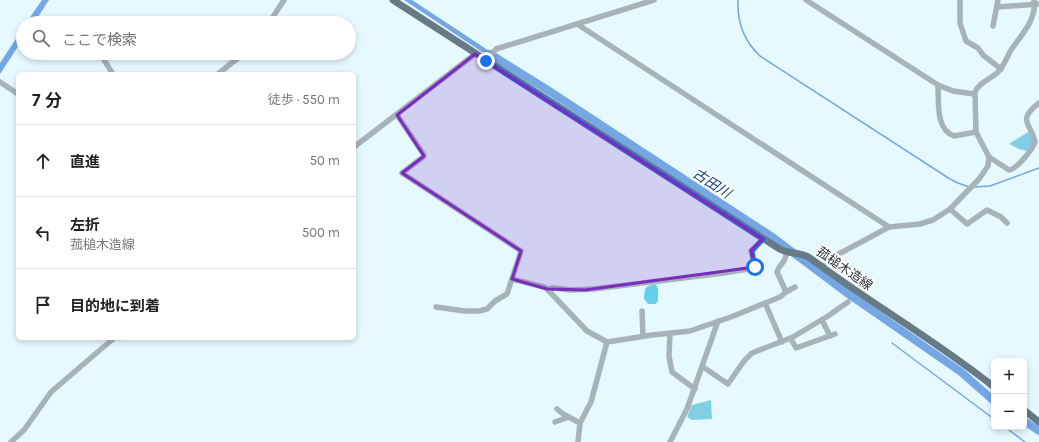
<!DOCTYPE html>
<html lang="ja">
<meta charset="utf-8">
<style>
body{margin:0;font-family:Karla,"Noto Sans JP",sans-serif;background:#f2f2f2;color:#222}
.controls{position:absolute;right:12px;bottom:12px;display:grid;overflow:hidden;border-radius:6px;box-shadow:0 2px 6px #0003}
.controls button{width:36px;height:36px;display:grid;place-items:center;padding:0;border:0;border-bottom:1px solid #e0e0e0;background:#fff;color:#222;font:20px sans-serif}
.stop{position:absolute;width:12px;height:12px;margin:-9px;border:3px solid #1a73e8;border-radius:50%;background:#fff}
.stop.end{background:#1a73e8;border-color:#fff;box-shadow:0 1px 4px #0008}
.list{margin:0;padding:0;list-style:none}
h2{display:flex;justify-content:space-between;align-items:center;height:52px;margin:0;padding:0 16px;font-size:17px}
h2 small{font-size:13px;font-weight:400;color:#767676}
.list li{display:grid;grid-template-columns:26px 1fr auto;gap:12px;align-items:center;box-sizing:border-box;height:72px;padding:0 16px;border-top:1px solid #e0e0e0}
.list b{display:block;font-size:15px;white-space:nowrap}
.list p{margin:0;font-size:13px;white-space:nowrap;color:#767676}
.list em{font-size:13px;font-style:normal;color:#767676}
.icon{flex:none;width:22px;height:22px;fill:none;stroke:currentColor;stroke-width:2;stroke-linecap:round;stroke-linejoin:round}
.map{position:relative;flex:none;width:1039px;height:442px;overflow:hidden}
.search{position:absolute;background:#fff;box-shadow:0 2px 6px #0003;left:16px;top:16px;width:340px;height:44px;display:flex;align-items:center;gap:10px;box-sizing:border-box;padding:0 14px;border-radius:22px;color:#767676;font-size:15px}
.panel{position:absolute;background:#fff;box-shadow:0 2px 6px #0003;left:16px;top:72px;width:340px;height:268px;border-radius:6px}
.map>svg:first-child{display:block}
.green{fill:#81cfe5}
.forest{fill:#64cfeb}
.water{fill:#75a7e5}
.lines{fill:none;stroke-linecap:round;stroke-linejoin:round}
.stream{stroke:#75a7e5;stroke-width:1.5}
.river{stroke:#75a7e5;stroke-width:8}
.minor{stroke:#a7b2b9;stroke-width:5.5}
.major{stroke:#677b87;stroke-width:7}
.route{stroke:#1a73e8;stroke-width:5}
.marked{fill:#7b2cbf;fill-opacity:0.2;stroke:#7b2cbf;stroke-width:3;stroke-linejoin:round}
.labels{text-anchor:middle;stroke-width:4;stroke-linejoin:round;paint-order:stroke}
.street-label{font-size:13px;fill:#283438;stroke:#fff}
.water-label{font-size:14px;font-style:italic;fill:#12447c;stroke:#fff}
</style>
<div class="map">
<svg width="1039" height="442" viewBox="0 0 1039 442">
<rect width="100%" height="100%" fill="#e6f9ff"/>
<g class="green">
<path d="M 1028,132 L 1034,140 L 1027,151 L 1019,149 L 1009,144 Z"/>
<path d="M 711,400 L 712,419 L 692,420 L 687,417 L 692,405 Z"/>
</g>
<path class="forest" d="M 656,284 L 658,289 L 658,301 L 655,304 L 648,304 L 644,299 C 645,288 644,286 656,284 Z"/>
<g class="water">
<path d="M 42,0 L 49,0 L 34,23 L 26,23 Z"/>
<path d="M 404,0 L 412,0 L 500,58 L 497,62 Z"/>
<path d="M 23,28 L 23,39 L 0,74 L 0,63 Z"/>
</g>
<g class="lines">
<g class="stream">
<path d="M 738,0 C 737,22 744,41 760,56 L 950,179 L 958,183 L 969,187"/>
<path d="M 975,187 L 990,186 L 1039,168"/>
<path d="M 892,343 L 994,419"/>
<path d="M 1005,427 L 1025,442"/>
</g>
<g class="river">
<path d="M 490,54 L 546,89 L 771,236 L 847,293 L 961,372 L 994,401"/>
<path d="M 1024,421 L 1039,431"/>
</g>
<g class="minor">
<path d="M 806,0 L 938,85 L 953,91 L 974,94"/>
<path d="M 960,0 L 960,23 L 966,41 L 978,48 L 983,55 L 1001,69"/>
<path d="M 997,7 L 1039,4"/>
<path d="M 269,23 L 284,0"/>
<path d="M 577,24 L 889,227"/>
<path d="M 993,26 L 998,0"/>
<path d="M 104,55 L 104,60 L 113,74"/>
<path d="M 486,61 L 496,49 L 654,0"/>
<path d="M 218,74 L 244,53"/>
<path d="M 0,82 L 18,94"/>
<path d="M 938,85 C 939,101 935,129 954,136 L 976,132"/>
<path d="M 397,115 L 424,155 L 423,157 L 402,173 L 521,251 L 507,294 L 495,301 L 487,309 L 479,311 L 465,311 L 436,307"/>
<path d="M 354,147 L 475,54"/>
<path d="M 989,157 L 1009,170 C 1017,169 1032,150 1035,142 C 1031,123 1016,121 1039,103"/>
<path d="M 950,209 L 967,224 L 987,210 L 1001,217 L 1007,223"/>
<path d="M 821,266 L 837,255 L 889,227 L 920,224 L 933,220 L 950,209 L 979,179 L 988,166 L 989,157 L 976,132 L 975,92 C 979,82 991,79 998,72 C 1004,66 1007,57 1011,50 C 1021,35 1037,20 1034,0"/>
<path d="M 512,279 L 544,287 L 547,289 L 587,331 L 607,342 L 652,335 L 690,331 L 731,317 L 780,297 L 786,292 L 777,272 C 779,264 787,262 786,253"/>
<path d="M 547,289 L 554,288 L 570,290 L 594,289 L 724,273 L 754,268 L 755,267 L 751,251 L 763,239"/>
<path d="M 786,292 L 795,287"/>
<path d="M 765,303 L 782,342"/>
<path d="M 642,311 L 643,336"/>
<path d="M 822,320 L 830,336"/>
<path d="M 670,334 L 669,356 L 672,372 L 695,389"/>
<path d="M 791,339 L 796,348 L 835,334"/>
<path d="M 703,367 L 728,384 L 744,361 L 752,353 L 793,337 L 828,316 L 848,302"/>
<path d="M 557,409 L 563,414 L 580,423"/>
<path d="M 555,422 L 569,417"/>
<path d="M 11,442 L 24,430 L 51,392 L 114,338"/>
<path d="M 578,442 L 580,423 L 591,402 L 607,342"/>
<path d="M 670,442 L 687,409 L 718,321"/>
</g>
<g class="major">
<path d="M 393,0 L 778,248 C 788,255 800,251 810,258 C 870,303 935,340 994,387"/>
<path d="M 1024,410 L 1039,422"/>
</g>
</g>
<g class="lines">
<path class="route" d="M 486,61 L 763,239 L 752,251 L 755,267"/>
</g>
<path class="marked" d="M 475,54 L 763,239 L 751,250 L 755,267 L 585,290 L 547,289 L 512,279 L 521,251 L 402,173 L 424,156 L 397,115 Z"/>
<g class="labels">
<g class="street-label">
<text transform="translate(845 268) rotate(35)" y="5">菰槌木造線</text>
</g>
<g class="water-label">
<text transform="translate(712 183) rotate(33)" y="5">古田川</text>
</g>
</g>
</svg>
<div class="controls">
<button>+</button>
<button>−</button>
</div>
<div class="stop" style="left:755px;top:267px"></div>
<div class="stop end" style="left:486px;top:61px"></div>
<div class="search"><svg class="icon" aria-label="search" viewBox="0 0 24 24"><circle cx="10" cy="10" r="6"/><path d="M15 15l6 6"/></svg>ここで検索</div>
<section class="panel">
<h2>7 分<small>徒歩 · 550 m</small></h2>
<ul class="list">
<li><svg class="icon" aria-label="ahead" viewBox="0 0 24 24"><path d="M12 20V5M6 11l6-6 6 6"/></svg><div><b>直進</b></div><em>50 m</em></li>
<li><svg class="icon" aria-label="left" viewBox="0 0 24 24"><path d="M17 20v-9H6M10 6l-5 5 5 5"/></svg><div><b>左折</b><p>菰槌木造線</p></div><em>500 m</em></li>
<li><svg class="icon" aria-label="arrive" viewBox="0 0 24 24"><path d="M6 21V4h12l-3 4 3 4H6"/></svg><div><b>目的地に到着</b></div></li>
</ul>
</section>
</div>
